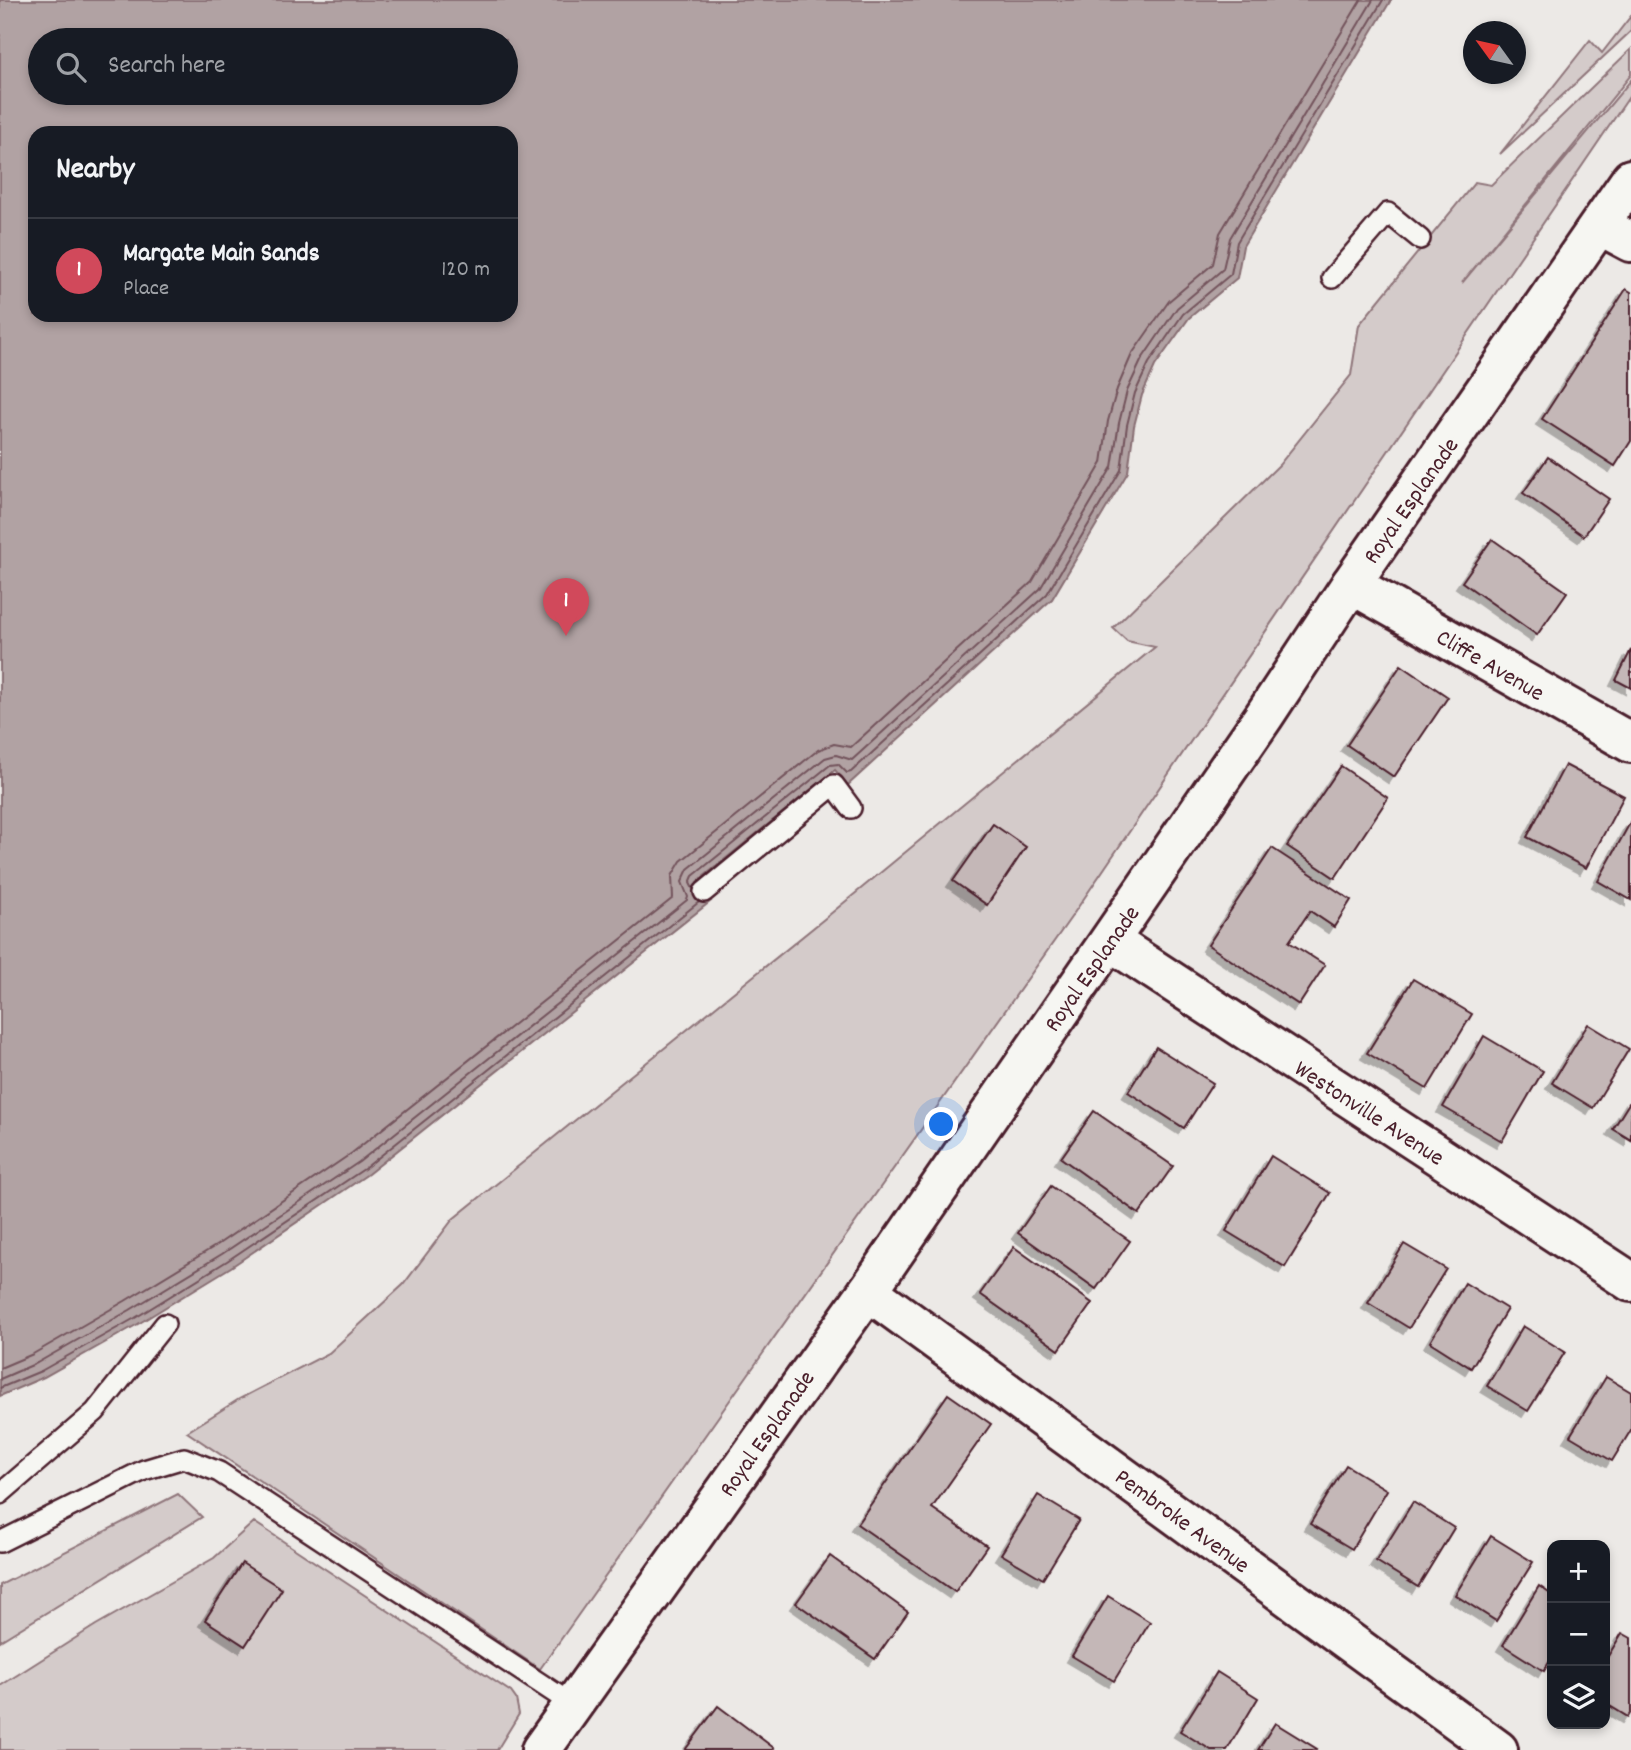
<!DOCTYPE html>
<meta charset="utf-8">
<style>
body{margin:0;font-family:Dekko,sans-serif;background:#242831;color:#f1f3f6}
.controls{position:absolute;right:21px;bottom:21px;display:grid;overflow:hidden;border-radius:14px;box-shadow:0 4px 10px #0003}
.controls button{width:63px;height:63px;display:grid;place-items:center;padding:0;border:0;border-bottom:2px solid #363941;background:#171b24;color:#f1f3f6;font:35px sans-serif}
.compass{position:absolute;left:1463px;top:21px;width:63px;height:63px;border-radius:50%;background:#171b24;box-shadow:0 4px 10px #0003;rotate:303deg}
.you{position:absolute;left:942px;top:1125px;width:24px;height:24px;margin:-18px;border:5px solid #fff;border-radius:50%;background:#1a73e8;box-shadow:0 0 0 10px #1a73e833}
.badge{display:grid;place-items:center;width:46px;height:46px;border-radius:50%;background:#d1495b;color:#fff;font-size:23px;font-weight:700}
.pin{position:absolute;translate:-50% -58px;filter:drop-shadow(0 2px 4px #0008)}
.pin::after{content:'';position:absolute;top:37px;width:24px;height:21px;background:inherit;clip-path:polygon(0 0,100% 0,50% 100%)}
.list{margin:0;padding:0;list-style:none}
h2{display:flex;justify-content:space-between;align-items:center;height:91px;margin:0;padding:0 28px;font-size:30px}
h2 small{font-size:23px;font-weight:400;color:#9ea1a6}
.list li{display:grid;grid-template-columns:46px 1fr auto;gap:21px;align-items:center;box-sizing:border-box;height:105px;padding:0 28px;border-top:2px solid #363941}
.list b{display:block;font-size:26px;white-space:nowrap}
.list p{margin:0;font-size:23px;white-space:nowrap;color:#9ea1a6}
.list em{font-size:23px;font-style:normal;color:#9ea1a6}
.icon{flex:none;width:38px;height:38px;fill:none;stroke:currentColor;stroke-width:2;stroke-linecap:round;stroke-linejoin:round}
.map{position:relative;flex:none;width:1631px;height:1750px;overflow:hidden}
.search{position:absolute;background:#171b24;box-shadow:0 4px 10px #0003;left:28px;top:28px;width:490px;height:77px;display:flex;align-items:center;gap:18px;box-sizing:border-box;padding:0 24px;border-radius:38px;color:#9ea1a6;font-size:26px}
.panel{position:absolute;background:#171b24;box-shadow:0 4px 10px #0003;left:28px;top:126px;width:490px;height:196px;border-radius:21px}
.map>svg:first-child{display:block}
.green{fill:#d4cbca;stroke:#8f757a;stroke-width:2}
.water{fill:#b1a2a3;stroke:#886e73;stroke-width:2;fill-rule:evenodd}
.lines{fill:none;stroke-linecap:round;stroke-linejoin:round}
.shore{stroke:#73535b;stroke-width:2}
.building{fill:#c4b7b7;stroke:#4a1f2b;stroke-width:2;filter:url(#shadow)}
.service-casing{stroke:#4a1f2b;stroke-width:24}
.minor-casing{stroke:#4a1f2b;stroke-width:44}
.service{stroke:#f6f6f2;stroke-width:19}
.minor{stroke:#f6f6f2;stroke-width:38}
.labels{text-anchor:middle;stroke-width:6;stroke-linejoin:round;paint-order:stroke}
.street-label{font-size:24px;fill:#4a1f2b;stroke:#f6f6f2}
</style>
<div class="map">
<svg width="1631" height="1750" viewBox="0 0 1631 1750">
<defs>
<filter id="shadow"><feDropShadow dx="-6" dy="6" stdDeviation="0" flood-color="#0004"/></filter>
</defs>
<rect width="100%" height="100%" fill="#ece9e6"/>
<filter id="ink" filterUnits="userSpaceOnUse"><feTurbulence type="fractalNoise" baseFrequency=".0143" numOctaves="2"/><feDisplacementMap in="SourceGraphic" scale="14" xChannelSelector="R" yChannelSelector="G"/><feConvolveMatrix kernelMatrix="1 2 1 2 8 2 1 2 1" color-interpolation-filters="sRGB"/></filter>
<g filter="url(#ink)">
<g class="green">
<path d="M 1631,16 L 1631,31 L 1500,154 L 1590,40 L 1602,53 Z"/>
<path d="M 1631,49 L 1631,75 L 1462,283 L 1631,80 L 1631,94 L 1072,916 L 540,1669 L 187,1432 L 239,1399 L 329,1353 L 403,1285 L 453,1219 L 829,915 L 1155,647 L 1127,641 L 1113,628 L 1279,465 L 1351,375 L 1359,325 L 1475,182 L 1491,185 Z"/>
<path d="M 178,1494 L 202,1517 L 0,1641 L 0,1585 Z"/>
<path d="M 254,1522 L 511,1692 L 516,1699 L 519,1714 L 497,1750 L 0,1750 L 0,1686 L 96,1625 L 214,1558 Z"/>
</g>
<path class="water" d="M 0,0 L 1391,0 L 1243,246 L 1237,278 L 1189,318 L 1155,366 L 1142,395 L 1134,426 L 1128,472 L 1052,599 L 848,785 L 835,770 L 697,882 L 711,901 L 368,1174 L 231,1267 L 138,1324 L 44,1377 L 0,1396 ZM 40,40 L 506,40 L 506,93 L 40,93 ZM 35,133 L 511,133 L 511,315 L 35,315 Z"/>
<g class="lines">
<g class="shore">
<path d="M 693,889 L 690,883 L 693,876 L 830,765 L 838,764 L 847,773 L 851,772 L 1047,594 L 1121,470 L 1127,425 L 1135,393 L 1149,363 L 1183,314 L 1231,274 L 1237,242 L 1383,0"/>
<path d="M 0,1368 L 33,1354 L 125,1301 L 217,1245 L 352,1153 L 673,898 L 672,876 L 681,861 L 818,750 L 834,744 L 851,747 L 1032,582 L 1102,463 L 1108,421 L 1117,389 L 1132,354 L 1169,301 L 1213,264 L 1220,233 L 1361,0"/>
<path d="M 0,1379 L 37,1363 L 130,1310 L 222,1254 L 359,1162 L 687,900 L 688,897 L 682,882 L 688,869 L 825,758 L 836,755 L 852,760 L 1040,589 L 1112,467 L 1119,423 L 1127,391 L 1142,359 L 1177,308 L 1223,269 L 1230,238 L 1373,0"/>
<path d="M 0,1388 L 41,1371 L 135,1318 L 227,1261 L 364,1169 L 699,902"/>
</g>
</g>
<g class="building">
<path d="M 1626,289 L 1631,292 L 1631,441 L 1615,466 L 1542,419 Z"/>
<path d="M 1548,457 L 1609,499 L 1584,536 L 1523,493 Z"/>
<path d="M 1492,539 L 1567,592 L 1537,635 L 1462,582 Z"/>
<path d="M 1631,650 L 1631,688 L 1616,680 Z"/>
<path d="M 1401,665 L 1448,697 L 1394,777 L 1347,745 Z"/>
<path d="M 1565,765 L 1624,796 L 1586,868 L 1527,837 Z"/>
<path d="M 1341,766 L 1388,798 L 1335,878 L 1287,846 Z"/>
<path d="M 1631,821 L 1631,900 L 1598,881 Z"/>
<path d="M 993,824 L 1026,847 L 987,905 L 953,881 Z"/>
<path d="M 1272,848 L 1351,900 L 1334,927 L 1310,911 L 1289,942 L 1325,965 L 1299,1005 L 1208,945 Z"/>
<path d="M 1413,979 L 1472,1014 L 1427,1089 L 1367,1053 Z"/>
<path d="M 1588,1024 L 1629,1049 L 1593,1108 L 1552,1083 Z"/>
<path d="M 1484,1036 L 1543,1071 L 1502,1141 L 1443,1107 Z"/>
<path d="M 1156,1047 L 1213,1083 L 1184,1128 L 1128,1092 Z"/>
<path d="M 1631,1100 L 1631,1140 L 1613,1129 Z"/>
<path d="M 1094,1111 L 1173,1166 L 1139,1214 L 1061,1158 Z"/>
<path d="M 1271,1156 L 1330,1193 L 1285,1267 L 1226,1231 Z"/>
<path d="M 1051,1186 L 1130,1241 L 1096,1289 L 1018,1233 Z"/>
<path d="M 1404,1244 L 1446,1269 L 1409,1328 L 1368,1303 Z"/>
<path d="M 1014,1247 L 1092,1303 L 1059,1350 L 980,1294 Z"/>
<path d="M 1465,1283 L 1507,1309 L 1471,1368 L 1430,1342 Z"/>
<path d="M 1523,1326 L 1565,1352 L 1528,1411 L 1487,1386 Z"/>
<path d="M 1606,1377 L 1631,1392 L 1631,1430 L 1612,1461 L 1570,1436 Z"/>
<path d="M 948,1394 L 991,1424 L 932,1508 L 987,1546 L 955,1592 L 857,1524 Z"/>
<path d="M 1346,1465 L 1387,1490 L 1352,1549 L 1310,1524 Z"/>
<path d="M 1038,1495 L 1079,1520 L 1043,1579 L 1001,1554 Z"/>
<path d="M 1413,1502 L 1454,1528 L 1418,1587 L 1376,1561 Z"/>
<path d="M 1491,1536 L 1533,1562 L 1496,1621 L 1455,1595 Z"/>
<path d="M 830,1556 L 908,1612 L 875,1659 L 796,1603 Z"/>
<path d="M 242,1563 L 282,1589 L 245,1646 L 205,1620 Z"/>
<path d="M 1539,1586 L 1552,1595 L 1552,1657 L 1544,1671 L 1503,1645 Z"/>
<path d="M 1108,1596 L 1150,1622 L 1114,1681 L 1072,1656 Z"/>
<path d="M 1622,1633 L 1631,1638 L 1631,1712 L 1628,1717 L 1605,1703 L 1605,1661 Z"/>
<path d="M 1217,1672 L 1258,1698 L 1227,1750 L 1211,1750 L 1180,1731 Z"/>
<path d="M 718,1706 L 774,1748 L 772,1750 L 685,1750 Z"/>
<path d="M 1275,1723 L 1317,1749 L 1316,1750 L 1258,1750 Z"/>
</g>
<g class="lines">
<defs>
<g id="service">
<path d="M 1332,278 L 1388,213 L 1420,239"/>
<path d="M 704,892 L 834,785 L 851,808"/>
<path d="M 0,1494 L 95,1412 L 165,1324"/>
<path d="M 0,1542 L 144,1470 L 184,1458 L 219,1472 L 573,1705"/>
</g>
<g id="minor">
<path d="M 1601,226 L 1631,242"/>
<path d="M 1351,584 L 1631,743"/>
<path d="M 1110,941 L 1631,1282"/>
<path d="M 868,1291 L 1498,1750"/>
<path d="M 541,1750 L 868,1291 L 1264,716 L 1351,584 L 1631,179"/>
</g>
</defs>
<use href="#service" class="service-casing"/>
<use href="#minor" class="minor-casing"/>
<use href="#service" class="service"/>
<use href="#minor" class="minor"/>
</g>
</g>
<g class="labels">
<g class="street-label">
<text transform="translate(1410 500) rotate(-55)" y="8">Royal Esplanade</text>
<text transform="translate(1491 664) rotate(30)" y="8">Cliffe Avenue</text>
<text transform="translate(1091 968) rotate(-55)" y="8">Royal Esplanade</text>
<text transform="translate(1370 1112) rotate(33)" y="8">Westonville Avenue</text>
<text transform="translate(766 1433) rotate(-55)" y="8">Royal Esplanade</text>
<text transform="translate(1183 1520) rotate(36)" y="8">Pembroke Avenue</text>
</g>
</g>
</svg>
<div class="controls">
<button>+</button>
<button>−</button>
<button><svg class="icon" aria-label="layers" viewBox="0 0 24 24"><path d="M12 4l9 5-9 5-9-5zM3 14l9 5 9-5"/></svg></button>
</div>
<svg class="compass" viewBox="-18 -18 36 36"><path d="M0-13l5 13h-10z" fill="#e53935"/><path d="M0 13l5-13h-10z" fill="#9ea1a6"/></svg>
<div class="you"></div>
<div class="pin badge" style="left:566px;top:636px">1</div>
<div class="search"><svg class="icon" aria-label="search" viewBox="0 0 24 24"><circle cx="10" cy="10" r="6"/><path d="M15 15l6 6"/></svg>Search here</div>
<section class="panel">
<h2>Nearby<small></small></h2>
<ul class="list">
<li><span class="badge">1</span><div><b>Margate Main Sands</b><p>Place</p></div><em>120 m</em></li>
</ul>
</section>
</div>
